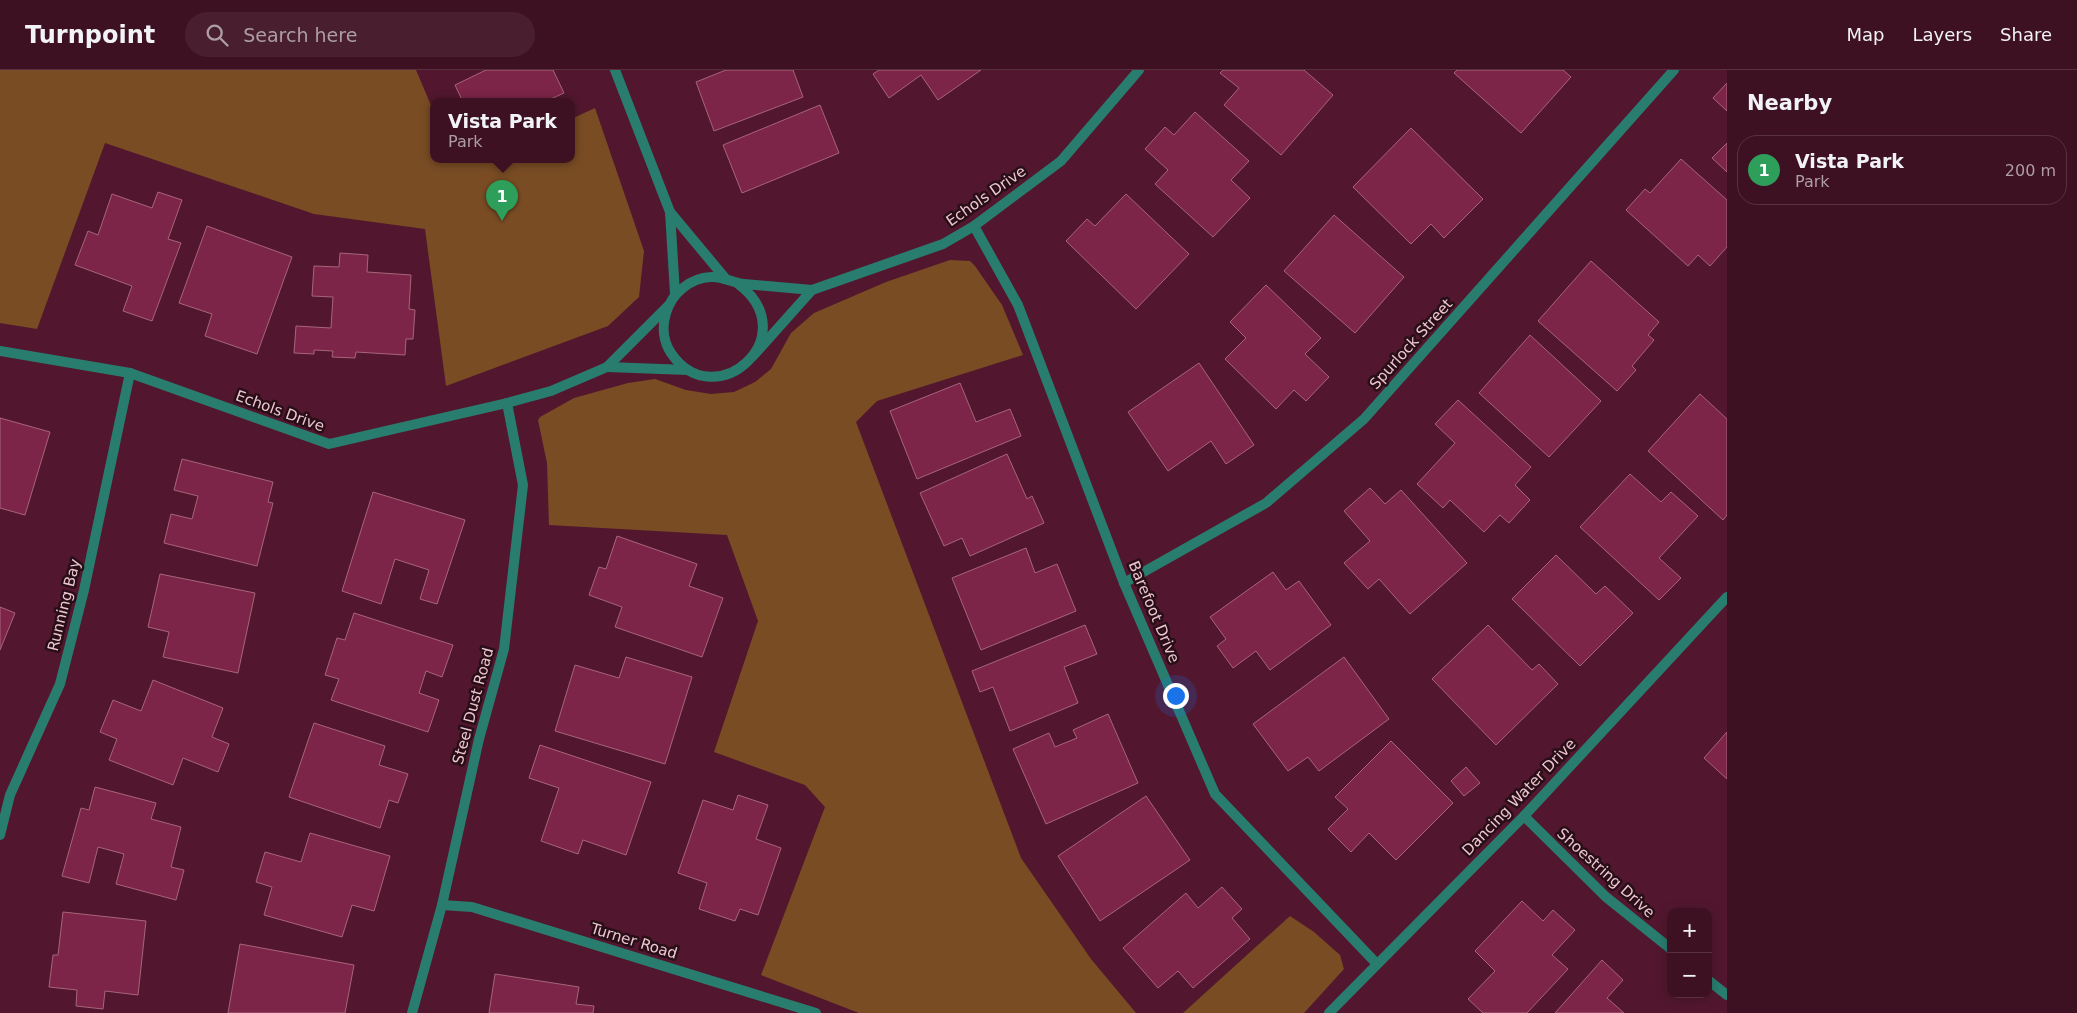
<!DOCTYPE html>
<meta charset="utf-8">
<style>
body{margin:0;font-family:"DejaVu Sans",sans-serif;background:#491f2f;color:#f1f3f6}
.controls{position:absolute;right:15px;bottom:15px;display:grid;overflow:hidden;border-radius:10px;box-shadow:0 2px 12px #0003}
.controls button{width:45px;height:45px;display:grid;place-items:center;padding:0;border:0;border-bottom:1px solid #573140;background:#3e1122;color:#f1f3f6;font:25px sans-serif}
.you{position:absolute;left:1175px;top:625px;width:18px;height:18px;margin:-12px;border:4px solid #fff;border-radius:50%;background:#1a73e8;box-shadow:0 0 0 8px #1a73e833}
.badge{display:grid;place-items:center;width:32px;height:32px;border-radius:50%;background:#b45309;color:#fff;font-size:16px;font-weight:700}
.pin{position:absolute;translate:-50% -41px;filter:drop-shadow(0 1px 2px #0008)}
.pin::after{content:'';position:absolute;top:26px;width:18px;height:15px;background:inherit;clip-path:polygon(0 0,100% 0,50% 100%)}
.popup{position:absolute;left:430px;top:28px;width:145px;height:65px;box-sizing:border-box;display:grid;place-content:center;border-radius:10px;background:#3e1122;filter:drop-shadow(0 1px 4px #0005);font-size:16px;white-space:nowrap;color:#ad9da5}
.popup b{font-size:19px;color:#f1f3f6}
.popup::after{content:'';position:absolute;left:50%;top:100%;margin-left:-10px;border:10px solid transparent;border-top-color:#3e1122}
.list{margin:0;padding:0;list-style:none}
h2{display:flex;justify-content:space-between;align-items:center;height:65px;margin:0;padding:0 20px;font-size:21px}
h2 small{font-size:16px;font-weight:400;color:#ad9da5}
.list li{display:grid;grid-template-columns:32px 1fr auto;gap:15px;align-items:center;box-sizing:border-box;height:70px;margin:0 10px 10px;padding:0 10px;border:1px solid #573140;border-radius:20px}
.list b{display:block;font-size:19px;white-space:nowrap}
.list p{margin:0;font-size:16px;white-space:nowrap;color:#ad9da5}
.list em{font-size:16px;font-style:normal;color:#ad9da5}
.icon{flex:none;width:28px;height:28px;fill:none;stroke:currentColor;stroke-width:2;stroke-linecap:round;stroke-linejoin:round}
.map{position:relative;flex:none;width:1727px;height:943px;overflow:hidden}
header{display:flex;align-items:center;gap:30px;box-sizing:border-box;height:70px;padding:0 25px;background:#3e1122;border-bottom:1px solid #573140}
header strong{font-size:24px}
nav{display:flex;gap:28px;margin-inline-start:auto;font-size:18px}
.search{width:350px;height:45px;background:#491f2f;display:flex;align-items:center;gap:12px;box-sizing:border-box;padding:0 18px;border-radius:28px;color:#ad9da5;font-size:19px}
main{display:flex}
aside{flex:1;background:#3e1122}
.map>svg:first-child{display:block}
.green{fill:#794c24}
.building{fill:#7c2548;stroke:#a8647a}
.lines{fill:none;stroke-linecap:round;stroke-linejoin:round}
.street{stroke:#297d6f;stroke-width:10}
.labels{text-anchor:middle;stroke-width:5;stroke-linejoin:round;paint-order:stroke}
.street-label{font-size:15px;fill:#edc6d1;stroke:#280e17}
</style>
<header>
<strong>Turnpoint</strong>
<div class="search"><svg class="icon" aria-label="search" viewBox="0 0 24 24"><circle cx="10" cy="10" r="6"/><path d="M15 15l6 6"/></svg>Search here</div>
<nav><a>Map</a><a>Layers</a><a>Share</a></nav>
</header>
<main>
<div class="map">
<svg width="1727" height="943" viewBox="0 0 1727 943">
<rect width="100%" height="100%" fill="#52172e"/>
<g class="green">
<path d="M 0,0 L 416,0 L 433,40 L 433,90 L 571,90 L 571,49 L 595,38 L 644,181 L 639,227 L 608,256 L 446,316 L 425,159 L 314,144 L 105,73 L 37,259 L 0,253 Z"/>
<path d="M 950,190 L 970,191 L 975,196 L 1002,235 L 1023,285 L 877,331 L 856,352 L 1021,788 L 1091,889 L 1136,943 L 859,943 L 761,905 L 825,737 L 805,715 L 714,682 L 758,551 L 727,465 L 549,455 L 547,393 L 538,350 L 540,347 L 574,328 L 628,313 L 655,309 L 686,320 L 711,324 L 734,322 L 755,312 L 771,299 L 791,263 L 814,243 L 886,212 Z"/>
<path d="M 1290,846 L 1314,862 L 1340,885 L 1344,899 L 1304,943 L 1183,943 Z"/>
</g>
<g class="building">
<path d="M 486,0 L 553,0 L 564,23 L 544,32 L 463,32 L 455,15 Z"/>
<path d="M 726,0 L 793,0 L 803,27 L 714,61 L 696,12 Z"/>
<path d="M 879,0 L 981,0 L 938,30 L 921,5 L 889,28 L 873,4 Z"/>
<path d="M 1223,0 L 1304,0 L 1333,25 L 1281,85 L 1224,35 L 1239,18 L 1220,3 Z"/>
<path d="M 1457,0 L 1563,0 L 1571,7 L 1521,63 L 1454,3 Z"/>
<path d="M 1727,13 L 1727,41 L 1713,28 Z"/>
<path d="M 820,35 L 839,83 L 742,123 L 723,75 Z"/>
<path d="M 1195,42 L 1249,91 L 1231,110 L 1250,128 L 1213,167 L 1155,114 L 1168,100 L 1145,79 L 1165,57 L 1174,65 Z"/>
<path d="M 1411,58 L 1483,129 L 1444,168 L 1431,154 L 1411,174 L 1353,117 Z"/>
<path d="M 1727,73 L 1727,102 L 1712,88 Z"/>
<path d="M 1681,89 L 1727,130 L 1727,177 L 1710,196 L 1698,185 L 1688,196 L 1626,140 L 1645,119 L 1650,123 Z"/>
<path d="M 158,122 L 182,130 L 168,169 L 181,173 L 152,251 L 123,241 L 132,216 L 75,195 L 88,161 L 98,165 L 112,124 L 152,138 Z"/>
<path d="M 1126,124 L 1189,184 L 1136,239 L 1066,171 L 1087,149 L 1095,156 Z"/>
<path d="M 1334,145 L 1404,207 L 1355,263 L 1284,201 Z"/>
<path d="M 207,156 L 292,187 L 257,284 L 205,266 L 212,244 L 179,233 Z"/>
<path d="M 340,183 L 368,185 L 367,202 L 411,205 L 409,239 L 415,240 L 413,269 L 406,269 L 405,285 L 356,282 L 355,288 L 332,287 L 333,281 L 314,280 L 314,284 L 294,283 L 296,256 L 331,258 L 333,227 L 312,226 L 314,196 L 339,197 Z"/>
<path d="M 1591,191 L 1659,252 L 1648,265 L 1654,270 L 1632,296 L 1636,300 L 1617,321 L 1538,251 Z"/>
<path d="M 1266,215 L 1321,268 L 1305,284 L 1329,307 L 1306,331 L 1294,320 L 1276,339 L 1225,289 L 1246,268 L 1230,252 Z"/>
<path d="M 1530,265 L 1601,331 L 1549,387 L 1479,323 Z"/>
<path d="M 1199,293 L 1254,375 L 1226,394 L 1211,371 L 1168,401 L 1128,342 Z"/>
<path d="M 960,313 L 976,352 L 1010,339 L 1021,366 L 917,409 L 890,341 Z"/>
<path d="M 1700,324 L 1727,349 L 1727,445 L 1723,450 L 1648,381 Z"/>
<path d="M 1458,330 L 1531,397 L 1515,415 L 1530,430 L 1509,453 L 1500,445 L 1484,462 L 1450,430 L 1443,438 L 1417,414 L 1455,373 L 1435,354 Z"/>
<path d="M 0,348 L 50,362 L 25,445 L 0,438 Z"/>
<path d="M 1007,384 L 1027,429 L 1032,426 L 1044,453 L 970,486 L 962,468 L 944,476 L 920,423 Z"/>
<path d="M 182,389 L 273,412 L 268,432 L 273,433 L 257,496 L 164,473 L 171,444 L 192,449 L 198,426 L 174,420 Z"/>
<path d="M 1630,404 L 1661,432 L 1671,422 L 1698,446 L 1659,488 L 1681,508 L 1659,530 L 1580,457 Z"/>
<path d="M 1370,418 L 1385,434 L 1401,420 L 1467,493 L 1410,544 L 1379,509 L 1368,519 L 1344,493 L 1370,471 L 1344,441 Z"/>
<path d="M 373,422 L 465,450 L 437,534 L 420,529 L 429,500 L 395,489 L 381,534 L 342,521 Z"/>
<path d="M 617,466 L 697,494 L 689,516 L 723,528 L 702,587 L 615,557 L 622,537 L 589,525 L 599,497 L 606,499 Z"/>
<path d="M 1026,478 L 1035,503 L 1057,494 L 1076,541 L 981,580 L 952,508 Z"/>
<path d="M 1556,485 L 1596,524 L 1605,516 L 1633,543 L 1580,596 L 1512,529 Z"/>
<path d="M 1273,502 L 1286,520 L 1299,511 L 1331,555 L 1270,600 L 1256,581 L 1233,598 L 1217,576 L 1226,569 L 1210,547 Z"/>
<path d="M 160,504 L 255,523 L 238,603 L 163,587 L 169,562 L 148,557 Z"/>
<path d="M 0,537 L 15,543 L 0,580 Z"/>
<path d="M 354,543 L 453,575 L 442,607 L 426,601 L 419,623 L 439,630 L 428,662 L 331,630 L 339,609 L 325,605 L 337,568 L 345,570 Z"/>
<path d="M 1085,555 L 1097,584 L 1064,597 L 1078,633 L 1010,661 L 993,617 L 980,622 L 972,601 Z"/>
<path d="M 1488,555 L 1532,600 L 1539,594 L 1558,614 L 1496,675 L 1432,609 Z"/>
<path d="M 626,587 L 692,607 L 665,694 L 555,661 L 575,595 L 619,608 Z"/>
<path d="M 1344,587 L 1389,649 L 1319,701 L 1308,687 L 1288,701 L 1253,654 Z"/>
<path d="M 153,610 L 223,638 L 212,667 L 229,674 L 218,702 L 183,688 L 173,715 L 109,690 L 117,669 L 100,662 L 113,630 L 141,641 Z"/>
<path d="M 1108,644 L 1138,713 L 1046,754 L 1013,679 L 1049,663 L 1055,677 L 1077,668 L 1073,660 Z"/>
<path d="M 314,653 L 385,676 L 379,695 L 408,704 L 398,733 L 389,730 L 380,758 L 289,727 Z"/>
<path d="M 1727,662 L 1727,709 L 1704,688 Z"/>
<path d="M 1391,671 L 1453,733 L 1396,790 L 1369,763 L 1351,782 L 1328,759 L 1348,739 L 1335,727 Z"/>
<path d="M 540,675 L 651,712 L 626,785 L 583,770 L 578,784 L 541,771 L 559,718 L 529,708 Z"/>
<path d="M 1466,697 L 1480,713 L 1464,726 L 1451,711 Z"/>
<path d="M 95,717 L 156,733 L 151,749 L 181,757 L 171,797 L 184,800 L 176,830 L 116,814 L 124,784 L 98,777 L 89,813 L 62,806 L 81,738 L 89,740 Z"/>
<path d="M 738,725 L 768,735 L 756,769 L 781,778 L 758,845 L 740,839 L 735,851 L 699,839 L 707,813 L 678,803 L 703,730 L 733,740 Z"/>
<path d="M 1146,726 L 1190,790 L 1100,851 L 1058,786 Z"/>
<path d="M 310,763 L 390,786 L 374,841 L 352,835 L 342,867 L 264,845 L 272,817 L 256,812 L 265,782 L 301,792 Z"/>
<path d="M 1222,817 L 1242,839 L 1232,848 L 1250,869 L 1193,918 L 1178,901 L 1158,918 L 1123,878 L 1186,823 L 1198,838 Z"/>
<path d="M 1522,831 L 1543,851 L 1553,840 L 1575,860 L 1552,885 L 1568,899 L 1527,943 L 1483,943 L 1468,929 L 1495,901 L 1475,881 Z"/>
<path d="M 63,842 L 146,851 L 138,925 L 105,921 L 103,939 L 76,936 L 77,920 L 49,917 L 53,885 L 58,885 Z"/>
<path d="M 240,874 L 354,895 L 345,943 L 228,943 Z"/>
<path d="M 1602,890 L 1623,910 L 1607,928 L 1624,943 L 1555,943 Z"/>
<path d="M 495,904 L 579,917 L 576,934 L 594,936 L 593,943 L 489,943 Z"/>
</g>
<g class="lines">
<g class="street">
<path d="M 615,0 L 670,142 L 725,208"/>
<path d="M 670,142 L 675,224"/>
<path d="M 974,156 L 1018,235 L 1124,513 L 1215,724 L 1377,894"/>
<path d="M 737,213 C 808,265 715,348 671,283 C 663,271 662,256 666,243 C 672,223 690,208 711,207 C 722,206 733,213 744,214 C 767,216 790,218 812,220"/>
<path d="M 0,281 L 130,303 L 329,374 L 507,333 L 551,321 L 607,297 L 668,236"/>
<path d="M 753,286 L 812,220 L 943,174 L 974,156 L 1061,91 L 1139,0"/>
<path d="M 607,297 L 688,300"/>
<path d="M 1124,513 L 1266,433 L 1364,349 L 1674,0"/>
<path d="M 1524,746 L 1606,827 L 1671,879"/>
<path d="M 0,765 L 10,725 L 60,614 L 84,520 L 130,303"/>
<path d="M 442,835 L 472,837 L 816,943"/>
<path d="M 1708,910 L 1727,925"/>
<path d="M 412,943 L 442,835 L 479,669 L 504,579 L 523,415 L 507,333"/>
<path d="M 1329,943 L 1524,746 L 1727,527"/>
</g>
</g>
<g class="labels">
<g class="street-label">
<text transform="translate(986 126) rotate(-35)" y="5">Echols Drive</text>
<text transform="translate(1411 274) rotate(-48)" y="5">Spurlock Street</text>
<text transform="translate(280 341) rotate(20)" y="5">Echols Drive</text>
<text transform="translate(64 535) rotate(-76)" y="5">Running Bay</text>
<text transform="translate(1154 542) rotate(67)" y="5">Barefoot Drive</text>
<text transform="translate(473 636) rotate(-75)" y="5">Steel Dust Road</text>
<text transform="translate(1519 727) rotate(-46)" y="5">Dancing Water Drive</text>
<text transform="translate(1606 803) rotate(42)" y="5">Shoestring Drive</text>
<text transform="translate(634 871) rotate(17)" y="5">Turner Road</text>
</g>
</g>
</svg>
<div class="controls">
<button>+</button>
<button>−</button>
</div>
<div class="you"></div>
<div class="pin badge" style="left:502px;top:151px;background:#2e9e5b">1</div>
<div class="popup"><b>Vista Park</b>Park</div>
</div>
<aside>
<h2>Nearby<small></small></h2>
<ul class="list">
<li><span class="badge" style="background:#2e9e5b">1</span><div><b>Vista Park</b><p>Park</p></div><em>200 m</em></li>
</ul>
</aside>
</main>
